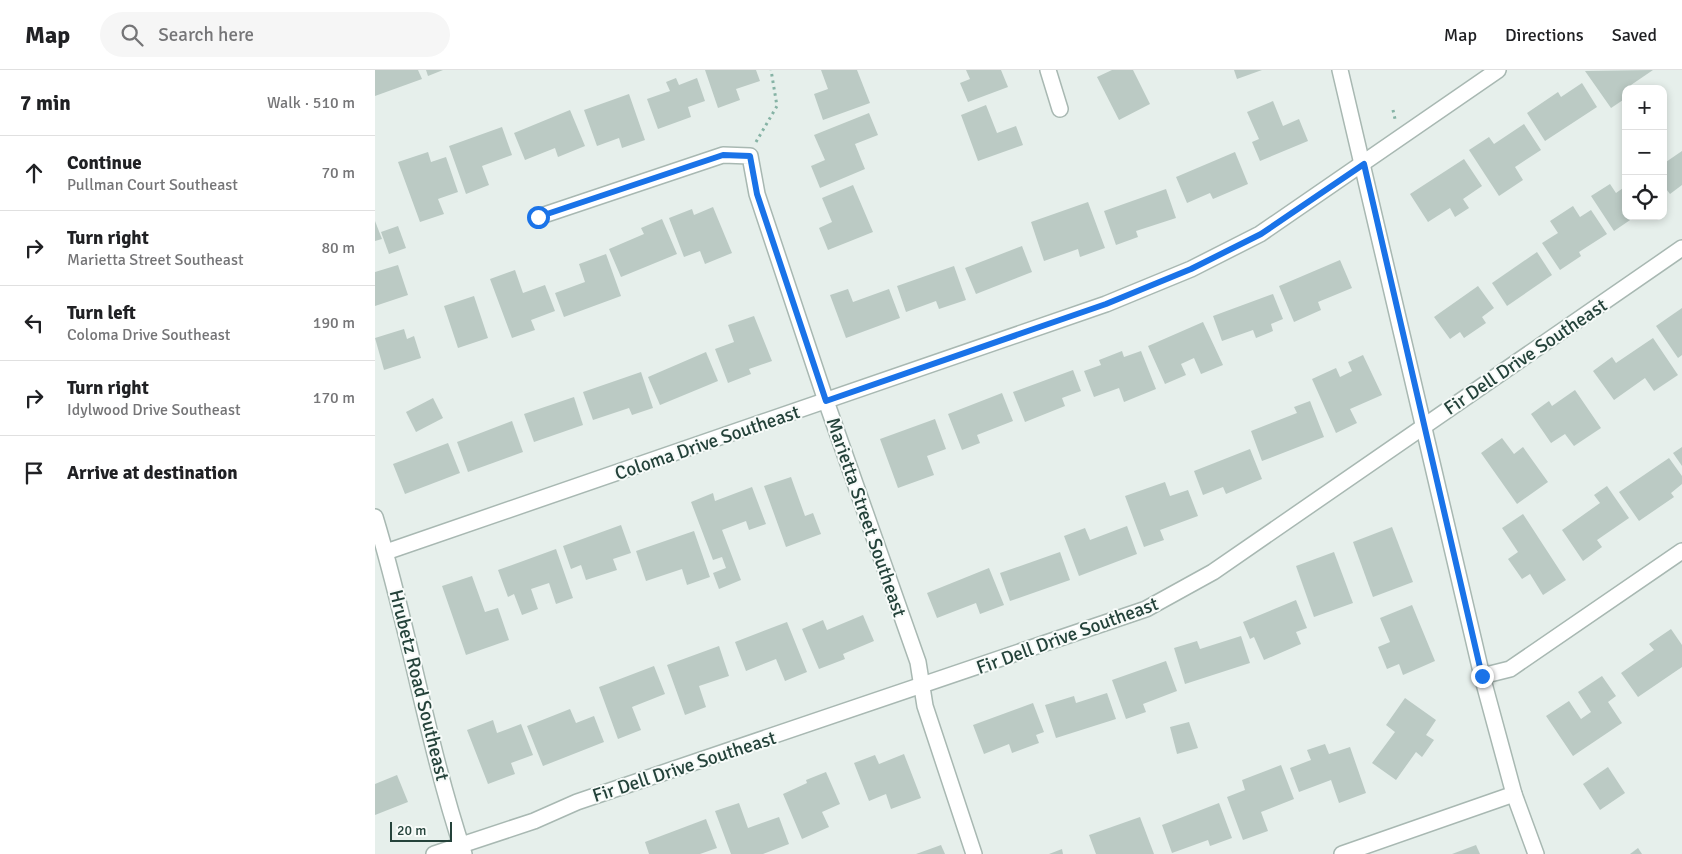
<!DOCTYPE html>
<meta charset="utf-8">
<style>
body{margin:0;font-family:Signika,sans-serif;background:#f6f6f6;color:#202124}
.controls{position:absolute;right:15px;top:15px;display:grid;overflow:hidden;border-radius:10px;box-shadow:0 2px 8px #0003}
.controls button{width:45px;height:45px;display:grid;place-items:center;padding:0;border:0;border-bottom:1px solid #e0e0e0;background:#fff;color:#202124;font:25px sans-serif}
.scale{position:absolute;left:15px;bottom:12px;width:62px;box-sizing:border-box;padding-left:5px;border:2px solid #24423a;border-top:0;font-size:14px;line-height:18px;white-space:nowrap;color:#24423a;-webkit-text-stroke:4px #f7fbf9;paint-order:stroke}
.stop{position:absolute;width:15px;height:15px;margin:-11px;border:4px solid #1a73e8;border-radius:50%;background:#fff}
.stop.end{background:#1a73e8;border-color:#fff;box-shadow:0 1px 5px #0008}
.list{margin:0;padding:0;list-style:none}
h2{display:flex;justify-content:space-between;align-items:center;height:65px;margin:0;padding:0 20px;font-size:21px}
h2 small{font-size:16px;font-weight:400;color:#757577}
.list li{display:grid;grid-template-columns:32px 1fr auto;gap:15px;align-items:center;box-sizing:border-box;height:75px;padding:0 20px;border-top:1px solid #e0e0e0}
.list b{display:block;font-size:19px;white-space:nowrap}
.list p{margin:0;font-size:16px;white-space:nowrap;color:#757577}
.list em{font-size:16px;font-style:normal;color:#757577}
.icon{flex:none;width:28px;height:28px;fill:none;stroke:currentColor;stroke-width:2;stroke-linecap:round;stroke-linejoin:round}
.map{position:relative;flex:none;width:1307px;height:784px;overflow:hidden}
header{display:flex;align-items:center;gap:30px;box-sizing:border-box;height:70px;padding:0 25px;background:#fff;border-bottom:1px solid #e0e0e0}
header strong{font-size:24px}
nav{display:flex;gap:28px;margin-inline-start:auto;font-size:18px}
.search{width:350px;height:45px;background:#f6f6f6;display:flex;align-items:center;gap:12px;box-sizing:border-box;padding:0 18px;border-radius:28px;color:#757577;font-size:19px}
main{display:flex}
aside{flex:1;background:#fff}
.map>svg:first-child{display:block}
.building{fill:#bbcac4}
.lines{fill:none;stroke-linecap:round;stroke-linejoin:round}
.minor-casing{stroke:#a8b8b2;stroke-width:18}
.tertiary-casing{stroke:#a8b8b2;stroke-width:18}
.path{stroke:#86b3a5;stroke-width:3;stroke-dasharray:2.5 4;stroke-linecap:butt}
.minor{stroke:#fff;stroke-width:15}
.tertiary{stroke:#fff;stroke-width:15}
.route{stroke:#1a73e8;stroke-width:6}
.labels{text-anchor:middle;stroke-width:4;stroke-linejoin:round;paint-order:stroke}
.street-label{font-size:19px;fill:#24423a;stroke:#f7fbf9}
</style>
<header>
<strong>Map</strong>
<div class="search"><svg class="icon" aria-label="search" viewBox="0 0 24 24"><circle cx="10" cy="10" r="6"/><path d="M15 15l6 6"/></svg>Search here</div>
<nav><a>Map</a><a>Directions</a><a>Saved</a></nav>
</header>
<main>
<aside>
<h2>7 min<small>Walk · 510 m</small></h2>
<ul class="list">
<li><svg class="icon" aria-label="ahead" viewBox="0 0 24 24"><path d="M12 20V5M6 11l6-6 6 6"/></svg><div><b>Continue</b><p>Pullman Court Southeast</p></div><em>70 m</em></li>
<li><svg class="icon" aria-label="right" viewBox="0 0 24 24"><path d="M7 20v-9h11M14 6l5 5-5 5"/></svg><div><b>Turn right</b><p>Marietta Street Southeast</p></div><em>80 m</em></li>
<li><svg class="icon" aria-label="left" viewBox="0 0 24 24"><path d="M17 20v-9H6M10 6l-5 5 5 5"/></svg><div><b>Turn left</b><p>Coloma Drive Southeast</p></div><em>190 m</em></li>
<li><svg class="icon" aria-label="right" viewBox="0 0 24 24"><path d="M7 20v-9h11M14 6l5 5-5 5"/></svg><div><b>Turn right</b><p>Idylwood Drive Southeast</p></div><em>170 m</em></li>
<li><svg class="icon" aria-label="arrive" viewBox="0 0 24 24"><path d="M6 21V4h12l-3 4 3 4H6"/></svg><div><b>Arrive at destination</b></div></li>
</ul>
</aside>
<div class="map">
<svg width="1307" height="784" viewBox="0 0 1307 784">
<rect width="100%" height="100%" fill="#e6efeb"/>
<g class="building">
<path d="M 0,0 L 43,0 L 47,9 L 0,26 Z"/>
<path d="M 51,0 L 68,0 L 53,6 Z"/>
<path d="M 330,0 L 381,0 L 385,11 L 361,19 L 365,30 L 343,38 Z"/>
<path d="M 446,0 L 482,0 L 495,33 L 448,50 L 439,24 L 453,19 Z"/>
<path d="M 591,0 L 626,0 L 633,17 L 593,32 L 585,13 L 595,9 Z"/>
<path d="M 737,0 L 758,0 L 775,34 L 744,50 L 722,7 Z"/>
<path d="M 859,0 L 887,0 L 862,9 Z"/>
<path d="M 1278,0 L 1256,15 L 1259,19 L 1251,19 L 1251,28 L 1236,38 L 1210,1 Z"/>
<path d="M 301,8 L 304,15 L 322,8 L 330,31 L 313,37 L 316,47 L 283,59 L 272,29 L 295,21 L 291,12 Z"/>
<path d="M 1207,13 L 1222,37 L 1170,71 L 1152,43 L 1183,22 L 1186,27 Z"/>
<path d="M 254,24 L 270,70 L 247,78 L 244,68 L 222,76 L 209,40 Z"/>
<path d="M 898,31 L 908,56 L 924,49 L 933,71 L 885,91 L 877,72 L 884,69 L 872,42 Z"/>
<path d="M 611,35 L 622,63 L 641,56 L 648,75 L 603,91 L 586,45 Z"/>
<path d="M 195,40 L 210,76 L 183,87 L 180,78 L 150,90 L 139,63 Z"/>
<path d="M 494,43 L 503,65 L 480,74 L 490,99 L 445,118 L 436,96 L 450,90 L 439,65 Z"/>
<path d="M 1149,54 L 1166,80 L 1140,97 L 1148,110 L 1124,126 L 1094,80 L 1114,67 L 1119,74 Z"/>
<path d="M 127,57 L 137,85 L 107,96 L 114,115 L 91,124 L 74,76 Z"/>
<path d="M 1307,81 L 1307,115 L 1295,124 L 1288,115 L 1288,94 Z"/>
<path d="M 53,82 L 56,92 L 71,87 L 83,122 L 63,129 L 69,144 L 45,152 L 23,92 Z"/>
<path d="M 860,82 L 873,114 L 838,129 L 835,123 L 812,133 L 801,107 Z"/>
<path d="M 1089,89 L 1107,116 L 1088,129 L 1094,138 L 1080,147 L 1075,138 L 1053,152 L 1035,124 Z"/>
<path d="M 1235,114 L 1241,123 L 1251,116 L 1251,146 L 1261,146 L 1239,161 L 1216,126 Z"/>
<path d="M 478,115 L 498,162 L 453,180 L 444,158 L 457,152 L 447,128 Z"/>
<path d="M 791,119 L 801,148 L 761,161 L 763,167 L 741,175 L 729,141 Z"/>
<path d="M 713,132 L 730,178 L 705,187 L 703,179 L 669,191 L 656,152 Z"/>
<path d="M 1198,136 L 1205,147 L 1216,140 L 1232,164 L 1204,182 L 1206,186 L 1185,200 L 1167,173 L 1183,163 L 1175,151 Z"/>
<path d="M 338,137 L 357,183 L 330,194 L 325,181 L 309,187 L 294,148 L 317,139 L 319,145 Z"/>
<path d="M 287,149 L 302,184 L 246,207 L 234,179 L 269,164 L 266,158 Z"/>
<path d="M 0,151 L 7,169 L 0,171 Z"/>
<path d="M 23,156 L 31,178 L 14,184 L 6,162 Z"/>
<path d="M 647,176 L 657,202 L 601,224 L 590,198 Z"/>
<path d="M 1162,182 L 1177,205 L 1132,236 L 1117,213 Z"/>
<path d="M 231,184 L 246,226 L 189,247 L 180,223 L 210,212 L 204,194 Z"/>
<path d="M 965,190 L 977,218 L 943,232 L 946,240 L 919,252 L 904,216 Z"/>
<path d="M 23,195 L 33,225 L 0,236 L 0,202 Z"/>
<path d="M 579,196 L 591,230 L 564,239 L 561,231 L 531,242 L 522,216 Z"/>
<path d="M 140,200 L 148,223 L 170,215 L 180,241 L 156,250 L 160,260 L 137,268 L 115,209 Z"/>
<path d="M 1103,216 L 1119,238 L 1107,247 L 1111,253 L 1089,268 L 1085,262 L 1075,269 L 1059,247 Z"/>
<path d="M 473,219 L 478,232 L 514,219 L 525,248 L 471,268 L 455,225 Z"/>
<path d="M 898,224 L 908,249 L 896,254 L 898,261 L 881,268 L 878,260 L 847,271 L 838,246 Z"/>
<path d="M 99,226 L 113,268 L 83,278 L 69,236 Z"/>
<path d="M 1307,238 L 1307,285 L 1303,288 L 1281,256 Z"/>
<path d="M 379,246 L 397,291 L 374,299 L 376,304 L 353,313 L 340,279 L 359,272 L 353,255 Z"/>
<path d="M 828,252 L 848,295 L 826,304 L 819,288 L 806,294 L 811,305 L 790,314 L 773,276 Z"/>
<path d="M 29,259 L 32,269 L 39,266 L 46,288 L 9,300 L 0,268 Z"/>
<path d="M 1278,268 L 1303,305 L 1279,321 L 1270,308 L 1239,330 L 1218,301 L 1237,287 L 1241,293 Z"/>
<path d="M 747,281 L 749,287 L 766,281 L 781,319 L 749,332 L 744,318 L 719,327 L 709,301 L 726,295 L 724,290 Z"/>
<path d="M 331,282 L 343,311 L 285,335 L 273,307 Z"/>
<path d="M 988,285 L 1007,325 L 975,339 L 982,353 L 961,363 L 937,309 L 961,298 L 965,307 L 977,301 L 973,292 Z"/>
<path d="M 698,300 L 706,321 L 687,328 L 690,336 L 650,352 L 638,322 Z"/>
<path d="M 266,302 L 278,338 L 257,345 L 254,338 L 218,350 L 208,322 Z"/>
<path d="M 1200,320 L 1226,358 L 1199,376 L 1190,364 L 1176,373 L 1156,344 L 1174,331 L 1177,336 Z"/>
<path d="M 627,323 L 638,351 L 602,365 L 605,373 L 587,380 L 573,344 Z"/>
<path d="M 199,327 L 208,355 L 159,372 L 149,344 Z"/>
<path d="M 58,328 L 68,348 L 41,362 L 31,342 Z"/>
<path d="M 935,331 L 949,367 L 887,391 L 876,361 L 922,343 L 919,337 Z"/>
<path d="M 560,349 L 571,379 L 552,386 L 559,405 L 523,418 L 505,369 Z"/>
<path d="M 137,351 L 148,382 L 93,402 L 82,372 Z"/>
<path d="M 1127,368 L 1139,384 L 1148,377 L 1173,412 L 1142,434 L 1106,383 Z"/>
<path d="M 73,373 L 85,403 L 30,424 L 18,394 Z"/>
<path d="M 1307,377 L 1307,396 L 1298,383 Z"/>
<path d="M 875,379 L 887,409 L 851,424 L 848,417 L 828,425 L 819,401 Z"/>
<path d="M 1294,388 L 1307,406 L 1307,414 L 1296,423 L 1299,427 L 1264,451 L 1244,422 Z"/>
<path d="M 416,407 L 430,446 L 438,443 L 446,464 L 411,477 L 389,416 Z"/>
<path d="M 790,412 L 795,426 L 813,420 L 823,446 L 785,460 L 789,470 L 769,477 L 750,426 Z"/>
<path d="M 1232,416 L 1254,448 L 1222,470 L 1227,477 L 1208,491 L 1187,460 L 1225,433 L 1219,425 Z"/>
<path d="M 377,417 L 391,454 L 374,460 L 371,451 L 347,460 L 366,510 L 344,519 L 338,503 L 351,498 L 347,487 L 338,490 L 316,432 L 338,423 L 340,431 Z"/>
<path d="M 1148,444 L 1191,510 L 1168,525 L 1155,504 L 1147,509 L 1133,489 L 1143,482 L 1127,458 Z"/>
<path d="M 246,455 L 256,483 L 238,489 L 242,500 L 211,510 L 206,495 L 196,499 L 188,476 Z"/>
<path d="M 752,456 L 762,484 L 704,506 L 689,466 L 710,458 L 715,470 Z"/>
<path d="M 1017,457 L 1038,512 L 998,527 L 978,472 Z"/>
<path d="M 319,461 L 335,507 L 312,515 L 307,499 L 271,511 L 261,481 Z"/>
<path d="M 181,479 L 198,528 L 181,534 L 174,513 L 156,519 L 163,539 L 147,545 L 139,524 L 133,527 L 123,500 Z"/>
<path d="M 685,482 L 695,510 L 635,531 L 625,503 Z"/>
<path d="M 959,482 L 978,533 L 939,547 L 921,496 Z"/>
<path d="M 614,498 L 629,535 L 605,544 L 601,533 L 562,548 L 552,523 Z"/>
<path d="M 97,506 L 110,542 L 123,538 L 134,570 L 91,585 L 67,516 Z"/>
<path d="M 921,530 L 932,558 L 921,562 L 926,574 L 889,590 L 879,567 L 875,569 L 868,552 Z"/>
<path d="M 1037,535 L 1060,591 L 1028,605 L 1024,594 L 1012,599 L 1003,577 L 1015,572 L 1005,548 Z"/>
<path d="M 488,545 L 499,571 L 468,584 L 470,589 L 444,599 L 427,559 L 448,550 L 452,560 Z"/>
<path d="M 412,552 L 432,602 L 410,611 L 401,589 L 371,601 L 360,572 Z"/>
<path d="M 1296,559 L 1307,575 L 1307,597 L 1263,627 L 1246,603 L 1279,580 L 1274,574 Z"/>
<path d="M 866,566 L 875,593 L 810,614 L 799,578 L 822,571 L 825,579 Z"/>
<path d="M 344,576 L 354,606 L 324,616 L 331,637 L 310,645 L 292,595 Z"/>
<path d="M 791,591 L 802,621 L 768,634 L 771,642 L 751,649 L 737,610 Z"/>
<path d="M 279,596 L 290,624 L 257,637 L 266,660 L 243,669 L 224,617 Z"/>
<path d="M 1227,606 L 1241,626 L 1233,632 L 1247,653 L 1198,686 L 1171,646 L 1194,631 L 1206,649 L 1216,642 L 1203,622 Z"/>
<path d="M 732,623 L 741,649 L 681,668 L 670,635 L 699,626 L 701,633 Z"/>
<path d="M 1030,628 L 1061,650 L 1051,665 L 1059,670 L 1047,687 L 1041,682 L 1021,710 L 997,693 L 1020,662 L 1011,655 Z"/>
<path d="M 658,633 L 669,662 L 661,665 L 664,673 L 637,683 L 634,674 L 609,684 L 598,655 Z"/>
<path d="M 195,639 L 201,653 L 219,646 L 229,672 L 168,696 L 152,656 Z"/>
<path d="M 118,650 L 122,663 L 146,654 L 158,685 L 136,693 L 140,704 L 113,714 L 92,660 Z"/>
<path d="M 814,652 L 823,678 L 802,684 L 795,657 Z"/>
<path d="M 950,674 L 954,684 L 975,677 L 991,723 L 964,733 L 956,710 L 924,722 L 915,698 L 936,690 L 932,680 Z"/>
<path d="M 529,684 L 546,728 L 516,739 L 511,724 L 494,731 L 479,693 L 500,685 L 504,694 Z"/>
<path d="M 906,695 L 919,729 L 886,742 L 893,761 L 868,770 L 852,727 L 870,720 L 867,710 Z"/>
<path d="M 1233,697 L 1250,723 L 1225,740 L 1208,714 Z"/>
<path d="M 451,702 L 465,734 L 447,742 L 454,757 L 427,769 L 408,724 L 432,713 L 431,710 Z"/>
<path d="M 22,705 L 33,732 L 0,745 L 0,714 Z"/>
<path d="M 364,733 L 373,758 L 404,747 L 414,774 L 388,784 L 356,784 L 340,741 Z"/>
<path d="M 844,733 L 857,768 L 835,776 L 833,770 L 797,783 L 787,755 Z"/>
<path d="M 765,747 L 779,784 L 721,784 L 714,765 Z"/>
<path d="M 331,749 L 342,778 L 325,784 L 274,784 L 270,772 Z"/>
<path d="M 566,775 L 570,784 L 541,784 Z"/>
<path d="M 1101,775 L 1105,784 L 1077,784 Z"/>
<path d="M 1263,778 L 1267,784 L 1255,784 Z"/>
<path d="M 687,779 L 688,784 L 674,784 Z"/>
</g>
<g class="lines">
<defs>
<g id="minor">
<path d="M 673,0 L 685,39"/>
<path d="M 163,147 L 348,85 L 375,86 L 382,124 L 451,331 L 543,592 L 550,636 L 599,784"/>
<path d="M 11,482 L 731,234 L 816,199 L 885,164 L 1123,0"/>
<path d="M 59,784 L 159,751 L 202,732 L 771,539 L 838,502 L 1307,178"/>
</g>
<g id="tertiary">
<path d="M 965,0 L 1107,606 L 1139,724 L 1161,784"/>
<path d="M 0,447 C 34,558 52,673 89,784"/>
<path d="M 1107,606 L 1135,599 L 1307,481"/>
<path d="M 967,784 L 1139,724"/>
</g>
</defs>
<use href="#minor" class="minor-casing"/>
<use href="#tertiary" class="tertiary-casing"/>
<g class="path">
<path d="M 1018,40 L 1020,49"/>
<path d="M 381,72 L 402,36 L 396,0"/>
</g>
<use href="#minor" class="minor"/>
<use href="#tertiary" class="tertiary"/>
</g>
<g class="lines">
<path class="route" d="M 163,147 L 348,85 L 375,86 L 382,124 L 451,331 L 731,234 L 816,199 L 886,164 L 989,94 L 1107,606"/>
</g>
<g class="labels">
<g class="street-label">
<text transform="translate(1150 286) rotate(-34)" y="7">Fir Dell Drive Southeast</text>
<text transform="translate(332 372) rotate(-19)" y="7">Coloma Drive Southeast</text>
<text transform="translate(492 447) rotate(71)" y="7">Marietta Street Southeast</text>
<text transform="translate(692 565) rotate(-20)" y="7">Fir Dell Drive Southeast</text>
<text transform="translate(45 615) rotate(76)" y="7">Hrubetz Road Southeast</text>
<text transform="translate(309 696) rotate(-18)" y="7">Fir Dell Drive Southeast</text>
</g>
</g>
</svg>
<div class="controls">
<button>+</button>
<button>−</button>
<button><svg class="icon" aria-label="locate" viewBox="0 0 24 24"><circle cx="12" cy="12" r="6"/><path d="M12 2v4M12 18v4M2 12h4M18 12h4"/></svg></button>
</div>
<div class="scale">20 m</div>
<div class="stop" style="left:163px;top:147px"></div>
<div class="stop end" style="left:1107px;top:606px"></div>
</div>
</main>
